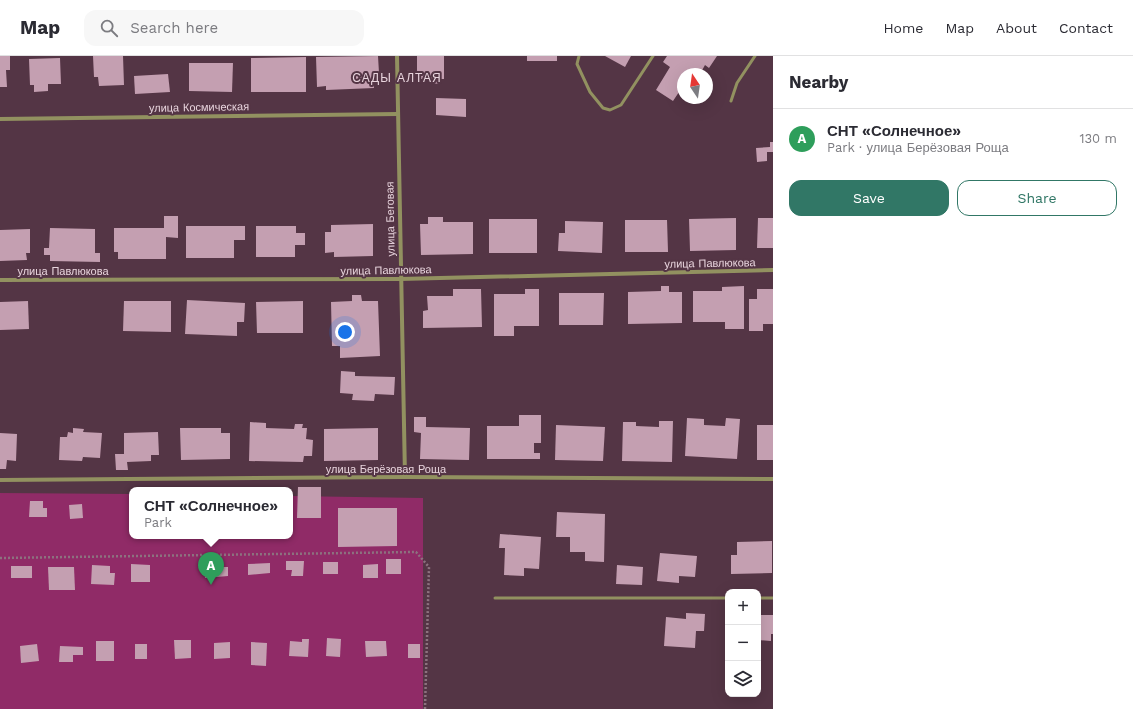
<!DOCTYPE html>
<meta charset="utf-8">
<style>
body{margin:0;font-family:"Work Sans",sans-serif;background:#f7f7f7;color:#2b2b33}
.controls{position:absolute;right:12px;bottom:12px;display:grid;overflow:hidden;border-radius:8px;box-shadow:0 4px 16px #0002}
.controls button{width:36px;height:36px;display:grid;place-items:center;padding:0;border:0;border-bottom:1px solid #e1e1e2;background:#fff;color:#2b2b33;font:20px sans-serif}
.compass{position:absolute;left:677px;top:12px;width:36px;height:36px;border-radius:50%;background:#fff;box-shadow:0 4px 16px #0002;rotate:347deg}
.you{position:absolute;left:345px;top:276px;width:14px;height:14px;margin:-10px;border:3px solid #fff;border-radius:50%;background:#1a73e8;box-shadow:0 0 0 6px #1a73e833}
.badge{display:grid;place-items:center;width:26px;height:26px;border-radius:50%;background:#317766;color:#fff;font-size:13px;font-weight:700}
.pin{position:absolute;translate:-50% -33px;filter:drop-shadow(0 1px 2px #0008)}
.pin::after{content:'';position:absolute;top:21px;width:14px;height:12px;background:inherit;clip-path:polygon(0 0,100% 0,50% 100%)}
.popup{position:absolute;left:129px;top:431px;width:164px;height:52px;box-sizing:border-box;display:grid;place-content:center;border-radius:8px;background:#fff;filter:drop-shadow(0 1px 3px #0005);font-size:13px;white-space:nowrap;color:#7c7c81}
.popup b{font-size:15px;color:#2b2b33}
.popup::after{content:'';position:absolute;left:50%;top:100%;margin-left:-8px;border:8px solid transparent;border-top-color:#fff}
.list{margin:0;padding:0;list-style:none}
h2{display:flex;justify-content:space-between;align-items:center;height:52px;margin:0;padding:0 16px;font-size:17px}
h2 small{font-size:13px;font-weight:400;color:#7c7c81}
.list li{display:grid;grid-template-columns:26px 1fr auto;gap:12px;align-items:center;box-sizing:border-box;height:60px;padding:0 16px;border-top:1px solid #e1e1e2}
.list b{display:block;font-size:15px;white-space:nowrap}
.list p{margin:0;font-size:13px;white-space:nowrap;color:#7c7c81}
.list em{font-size:13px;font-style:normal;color:#7c7c81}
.actions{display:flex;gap:8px;padding:12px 16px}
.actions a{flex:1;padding:9px 0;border:1px solid #317766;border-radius:12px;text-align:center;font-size:14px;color:#317766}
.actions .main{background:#317766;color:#fff}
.icon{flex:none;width:22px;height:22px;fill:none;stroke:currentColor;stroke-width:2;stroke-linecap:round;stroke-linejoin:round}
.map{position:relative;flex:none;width:773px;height:653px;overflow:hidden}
header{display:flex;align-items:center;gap:24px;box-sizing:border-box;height:56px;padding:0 20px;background:#fff;border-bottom:1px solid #e1e1e2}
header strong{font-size:19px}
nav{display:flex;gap:22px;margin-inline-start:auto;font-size:14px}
.search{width:280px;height:36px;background:#f7f7f7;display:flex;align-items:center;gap:10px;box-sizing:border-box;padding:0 14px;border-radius:12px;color:#7c7c81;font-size:15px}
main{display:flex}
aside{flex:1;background:#fff}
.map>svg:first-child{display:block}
.green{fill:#902b67}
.building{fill:#c49fb1}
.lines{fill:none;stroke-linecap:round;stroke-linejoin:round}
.path{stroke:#8d727f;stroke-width:2.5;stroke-dasharray:2 2;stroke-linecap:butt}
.lane{stroke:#929160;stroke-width:3}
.street{stroke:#929160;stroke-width:4}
.labels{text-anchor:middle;stroke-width:4;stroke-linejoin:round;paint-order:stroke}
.street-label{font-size:11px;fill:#e8d4dd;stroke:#543545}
.neighbourhood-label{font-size:12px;letter-spacing:1px;fill:#e8d4dd;stroke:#543545}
</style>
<header>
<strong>Map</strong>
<div class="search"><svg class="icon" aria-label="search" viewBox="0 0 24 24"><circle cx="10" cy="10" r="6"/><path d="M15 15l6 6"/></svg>Search here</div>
<nav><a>Home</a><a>Map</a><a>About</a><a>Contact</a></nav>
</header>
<main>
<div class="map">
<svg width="773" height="653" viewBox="0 0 773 653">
<rect width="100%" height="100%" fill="#543545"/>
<path class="green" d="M 0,437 L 132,438 L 132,480 L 290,480 L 290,440 L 423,442 L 423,653 L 0,653 Z"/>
<g class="building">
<path d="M 0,0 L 10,0 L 10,14 L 6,14 L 7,31 L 0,31 Z"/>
<path d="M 93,0 L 123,0 L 124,29 L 99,30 L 98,21 L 94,21 Z"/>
<path d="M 378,0 L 379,17 L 373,17 L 374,32 L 326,34 L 326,30 L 317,31 L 316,1 Z"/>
<path d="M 417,0 L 444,0 L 444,23 L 440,23 L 440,28 L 430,27 L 430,23 L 417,23 Z"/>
<rect x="527" y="0" width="30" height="5"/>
<path d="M 605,0 L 631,0 L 625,11 Z"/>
<path d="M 667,0 L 717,0 L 709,12 L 705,9 L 700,18 L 683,18 L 683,30 L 673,45 L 656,34 L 670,11 L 663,6 Z"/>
<path d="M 306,1 L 306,36 L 251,36 L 251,2 Z"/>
<path d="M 60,2 L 61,28 L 48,28 L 48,35 L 34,36 L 34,29 L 30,29 L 29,3 Z"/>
<path d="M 189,7 L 233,7 L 232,36 L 189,35 Z"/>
<path d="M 168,18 L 170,36 L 135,38 L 134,20 Z"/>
<path d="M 436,42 L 466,43 L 466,61 L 436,59 Z"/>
<path d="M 770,86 L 773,86 L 773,96 L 767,96 L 767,105 L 757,106 L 756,92 L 770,91 Z"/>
<path d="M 164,160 L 178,160 L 178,182 L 166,181 L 166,203 L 118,203 L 118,196 L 114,196 L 114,172 L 164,172 Z"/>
<path d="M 428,161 L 443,161 L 443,166 L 473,166 L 473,198 L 421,199 L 420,168 L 428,168 Z"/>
<path d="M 736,162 L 736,194 L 690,195 L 689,163 Z"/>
<path d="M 758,162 L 773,162 L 773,192 L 757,192 Z"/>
<rect x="489" y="163" width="48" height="34"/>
<path d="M 625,164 L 667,164 L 668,196 L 625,196 Z"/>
<path d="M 565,165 L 603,166 L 602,197 L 558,195 L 559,177 L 565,177 Z"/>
<path d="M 373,168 L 373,200 L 334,201 L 334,196 L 325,197 L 325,176 L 331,176 L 331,169 Z"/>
<path d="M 186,170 L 245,170 L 245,184 L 234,184 L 234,202 L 186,202 Z"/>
<path d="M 256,170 L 296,170 L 296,177 L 305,177 L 305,189 L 295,189 L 295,201 L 256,201 Z"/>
<path d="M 50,172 L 95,173 L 95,197 L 100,197 L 100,206 L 50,205 L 50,199 L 44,199 L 44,192 L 49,192 Z"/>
<path d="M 30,173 L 30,197 L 26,197 L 27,204 L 0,205 L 0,174 Z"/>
<path d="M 661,230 L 669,230 L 669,236 L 682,236 L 682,267 L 628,268 L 628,236 L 661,235 Z"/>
<path d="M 744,230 L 744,273 L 725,273 L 725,266 L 693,266 L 693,235 L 722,235 L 722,231 Z"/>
<path d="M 453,233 L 481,233 L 482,271 L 423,272 L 423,255 L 428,254 L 427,240 L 453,240 Z"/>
<path d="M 525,233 L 539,233 L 539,270 L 514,270 L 514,280 L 494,280 L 494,238 L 525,238 Z"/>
<path d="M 757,233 L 773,233 L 773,268 L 763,268 L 763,275 L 749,275 L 749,243 L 757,243 Z"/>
<path d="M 559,237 L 604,237 L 603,269 L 559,269 Z"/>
<path d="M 352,239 L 361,239 L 362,245 L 378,245 L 380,300 L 340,302 L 340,290 L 332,290 L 331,246 L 352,245 Z"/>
<path d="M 187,244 L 245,247 L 244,266 L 237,266 L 237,280 L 185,278 Z"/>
<path d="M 28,245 L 29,273 L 0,274 L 0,246 Z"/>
<path d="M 124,245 L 171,245 L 171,276 L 123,275 Z"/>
<path d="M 303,245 L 303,277 L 257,277 L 256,246 Z"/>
<path d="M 341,315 L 355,316 L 355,320 L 395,321 L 394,339 L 375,338 L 374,345 L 352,344 L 353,338 L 340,337 Z"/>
<path d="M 519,359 L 541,359 L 541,387 L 534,387 L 534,397 L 540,397 L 540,403 L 487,403 L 487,370 L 519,370 Z"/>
<path d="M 414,361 L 426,361 L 426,371 L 470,372 L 469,404 L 420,403 L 421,377 L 414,376 Z"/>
<path d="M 687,362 L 704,363 L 704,369 L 725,370 L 726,362 L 740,363 L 737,403 L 685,400 Z"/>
<path d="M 659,365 L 673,365 L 672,406 L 622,405 L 623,366 L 636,366 L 636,370 L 659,371 Z"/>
<path d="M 250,366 L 266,367 L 266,372 L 294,373 L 295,368 L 303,368 L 302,372 L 307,372 L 306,383 L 313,384 L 312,400 L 304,400 L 303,406 L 249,405 Z"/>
<path d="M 556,369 L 605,371 L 603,405 L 555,404 Z"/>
<rect x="757" y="369" width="16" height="35"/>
<path d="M 73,372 L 84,373 L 83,376 L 102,377 L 100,402 L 83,401 L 82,405 L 59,404 L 60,381 L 67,381 L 68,376 L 73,377 Z"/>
<path d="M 180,372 L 221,372 L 221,377 L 230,377 L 230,403 L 181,404 Z"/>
<path d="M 378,372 L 378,404 L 324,405 L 324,373 Z"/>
<path d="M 158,376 L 159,399 L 151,399 L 151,405 L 127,406 L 128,414 L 116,414 L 115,398 L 124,398 L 124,377 Z"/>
<path d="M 0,377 L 17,378 L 16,405 L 7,404 L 6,413 L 0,413 Z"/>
<path d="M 298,431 L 321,431 L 321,462 L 297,462 Z"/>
<path d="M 30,445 L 43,445 L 43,452 L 47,452 L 47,461 L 29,461 Z"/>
<path d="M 82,448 L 83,462 L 70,463 L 69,449 Z"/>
<path d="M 338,452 L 397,452 L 397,490 L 338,491 Z"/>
<path d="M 557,456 L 605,458 L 604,506 L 585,505 L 585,496 L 570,496 L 570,481 L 556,481 Z"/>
<path d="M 500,478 L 541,481 L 539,513 L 524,512 L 524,520 L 504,519 L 505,492 L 499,492 Z"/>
<path d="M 772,485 L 772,517 L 731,518 L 731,499 L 737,499 L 737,486 Z"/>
<path d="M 660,497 L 697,500 L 695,521 L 679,520 L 679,527 L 657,525 Z"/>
<rect x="386" y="503" width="15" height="15"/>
<path d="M 222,505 L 223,511 L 228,511 L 228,520 L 205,522 L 204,506 Z"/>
<path d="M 286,505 L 304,505 L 303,520 L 291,520 L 292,514 L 286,514 Z"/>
<rect x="323" y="506" width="15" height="12"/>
<path d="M 270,507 L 270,517 L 248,519 L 248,508 Z"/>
<path d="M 131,508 L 150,509 L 150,526 L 131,526 Z"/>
<path d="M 378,508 L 378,522 L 363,522 L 363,509 Z"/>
<path d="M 92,509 L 110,510 L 110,517 L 115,517 L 114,529 L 91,528 Z"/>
<path d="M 617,509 L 643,511 L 642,529 L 616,528 Z"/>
<rect x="11" y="510" width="21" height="12"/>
<path d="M 48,511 L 74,511 L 75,534 L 49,534 Z"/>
<path d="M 686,557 L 705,558 L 704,575 L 696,575 L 695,592 L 664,590 L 666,561 L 686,563 Z"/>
<path d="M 758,559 L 773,559 L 773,578 L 771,578 L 771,585 L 758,584 Z"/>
<path d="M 327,582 L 341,583 L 340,601 L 326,600 Z"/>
<path d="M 302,583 L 309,583 L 308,601 L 289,600 L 290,585 L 302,586 Z"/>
<path d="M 174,584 L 191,584 L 191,602 L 175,603 Z"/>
<rect x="96" y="585" width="18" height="20"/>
<path d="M 365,585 L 386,585 L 387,600 L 366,601 Z"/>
<path d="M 230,586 L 230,602 L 214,603 L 214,587 Z"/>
<path d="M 251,586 L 267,587 L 266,610 L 251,609 Z"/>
<path d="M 37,588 L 39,605 L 21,607 L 20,590 Z"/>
<rect x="135" y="588" width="12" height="15"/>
<rect x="408" y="588" width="12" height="14"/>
<path d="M 60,590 L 83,591 L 83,599 L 73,599 L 73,606 L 59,606 Z"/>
</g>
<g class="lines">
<path class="path" d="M 0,502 L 416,496 L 429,511 L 425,653"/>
<g class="lane">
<path d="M 579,0 L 577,8 L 590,36 L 603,52 L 610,54 L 621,49 L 653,0"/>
<path d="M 731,45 L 737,27 L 755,0"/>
<path d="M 495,542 L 728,542"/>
<path d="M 758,542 L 773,542"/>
</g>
<g class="street">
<path d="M 397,0 L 405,421"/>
<path d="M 0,63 L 398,58"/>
<path d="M 0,224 L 400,223 L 773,214"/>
<path d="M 0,424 L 405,421 L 773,423"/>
</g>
</g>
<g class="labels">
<g class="street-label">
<text transform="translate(199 51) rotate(-1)" y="4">улица Космическая</text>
<text transform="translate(390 163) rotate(-91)" y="4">улица Беговая</text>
<text transform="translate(710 207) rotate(-1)" y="4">улица Павлюкова</text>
<text transform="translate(386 214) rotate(-1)" y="4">улица Павлюкова</text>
<text x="63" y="219">улица Павлюкова</text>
<text x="386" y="417">улица Берёзовая Роща</text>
</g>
<g class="neighbourhood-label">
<text x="397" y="26">САДЫ АЛТАЯ</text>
</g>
</g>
</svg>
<div class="controls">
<button>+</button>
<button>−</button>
<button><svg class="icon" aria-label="layers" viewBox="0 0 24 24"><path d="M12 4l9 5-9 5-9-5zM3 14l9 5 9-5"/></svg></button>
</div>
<svg class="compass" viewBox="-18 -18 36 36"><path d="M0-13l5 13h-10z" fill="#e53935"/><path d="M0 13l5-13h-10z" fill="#7c7c81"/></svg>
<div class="you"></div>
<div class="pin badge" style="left:211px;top:529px;background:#2e9e5b">A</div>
<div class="popup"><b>СНТ «Солнечное»</b>Park</div>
</div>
<aside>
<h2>Nearby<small></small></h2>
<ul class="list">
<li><span class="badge" style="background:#2e9e5b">A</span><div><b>СНТ «Солнечное»</b><p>Park · улица Берёзовая Роща</p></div><em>130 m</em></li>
</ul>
<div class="actions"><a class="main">Save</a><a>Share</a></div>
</aside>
</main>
